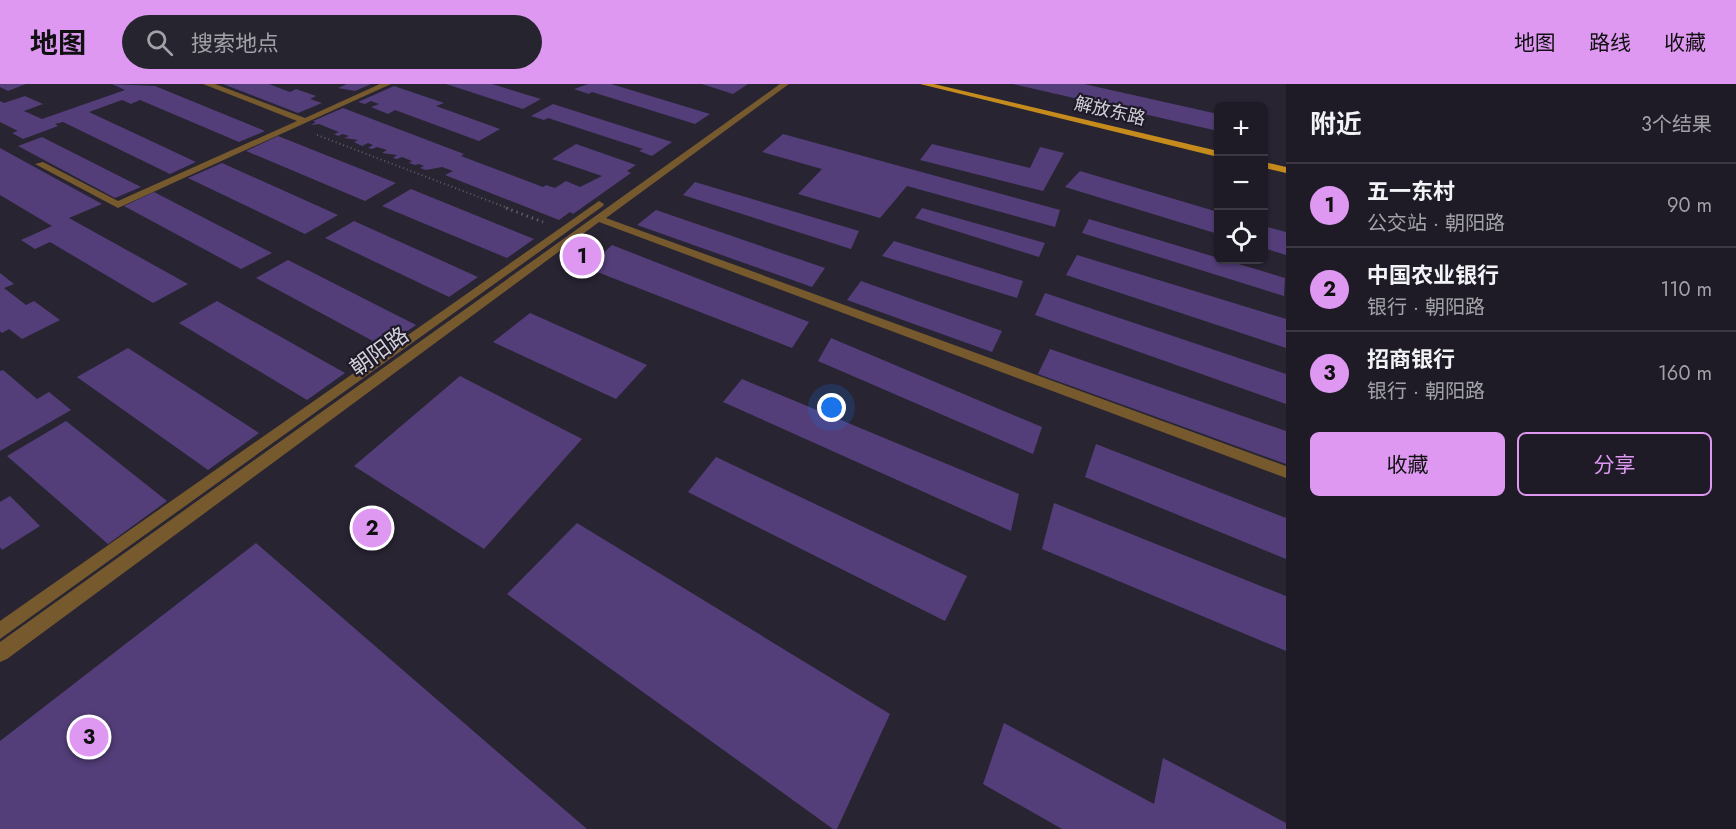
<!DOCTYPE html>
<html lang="zh">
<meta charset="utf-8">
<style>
body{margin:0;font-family:Jost,"Noto Sans SC",sans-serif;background:#26242e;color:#f1f3f6}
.controls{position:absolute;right:18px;top:18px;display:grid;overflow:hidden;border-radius:9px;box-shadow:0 2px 4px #0004}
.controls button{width:54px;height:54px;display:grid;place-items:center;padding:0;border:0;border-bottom:2px solid #3c3943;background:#1e1b26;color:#f1f3f6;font:30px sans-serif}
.you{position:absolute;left:832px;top:324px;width:21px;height:21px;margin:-15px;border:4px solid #fff;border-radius:50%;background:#1a73e8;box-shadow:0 0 0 9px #1a73e833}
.badge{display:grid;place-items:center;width:39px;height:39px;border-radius:50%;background:#de98f2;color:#111;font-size:20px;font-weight:700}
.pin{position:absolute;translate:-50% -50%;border:3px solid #fff;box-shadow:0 2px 6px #0006}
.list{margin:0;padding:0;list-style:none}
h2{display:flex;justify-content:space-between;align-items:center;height:78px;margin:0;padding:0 24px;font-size:26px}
h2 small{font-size:20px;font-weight:400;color:#a1a1a7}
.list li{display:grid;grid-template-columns:39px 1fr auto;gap:18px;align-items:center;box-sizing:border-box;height:84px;padding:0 24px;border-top:2px solid #3c3943}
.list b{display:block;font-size:22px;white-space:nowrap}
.list p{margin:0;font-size:20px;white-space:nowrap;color:#a1a1a7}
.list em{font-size:20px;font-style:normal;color:#a1a1a7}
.actions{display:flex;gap:12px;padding:18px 24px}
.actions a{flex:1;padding:14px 0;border:2px solid #de98f2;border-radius:9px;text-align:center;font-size:21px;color:#de98f2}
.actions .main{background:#de98f2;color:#111}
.icon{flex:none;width:33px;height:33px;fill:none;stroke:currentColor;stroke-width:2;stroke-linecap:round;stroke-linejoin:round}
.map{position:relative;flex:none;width:1286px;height:745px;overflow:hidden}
header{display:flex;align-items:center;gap:36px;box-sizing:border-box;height:84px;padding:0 30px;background:#de98f2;color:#111}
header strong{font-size:28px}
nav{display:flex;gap:33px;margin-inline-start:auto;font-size:21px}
.search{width:420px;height:54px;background:#26242e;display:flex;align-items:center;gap:15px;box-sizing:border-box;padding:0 21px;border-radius:33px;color:#a1a1a7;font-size:22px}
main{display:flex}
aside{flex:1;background:#1e1b26}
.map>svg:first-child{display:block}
.building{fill:#533e79}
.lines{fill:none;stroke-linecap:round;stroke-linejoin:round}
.path-far1{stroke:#605c69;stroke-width:2;stroke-dasharray:1 3;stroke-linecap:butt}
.path{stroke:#605c69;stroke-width:3;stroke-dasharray:1.5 4;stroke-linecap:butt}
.minor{fill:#765a2e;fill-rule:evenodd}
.major{fill:#c68b1d;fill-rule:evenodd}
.labels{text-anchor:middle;stroke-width:4.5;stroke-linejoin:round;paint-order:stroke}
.far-street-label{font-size:18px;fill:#d2d0d9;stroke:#1f1a28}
.street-label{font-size:22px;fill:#d2d0d9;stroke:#1f1a28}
</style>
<header>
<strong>地图</strong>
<div class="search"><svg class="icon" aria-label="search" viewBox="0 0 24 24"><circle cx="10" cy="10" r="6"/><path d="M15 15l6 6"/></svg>搜索地点</div>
<nav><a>地图</a><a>路线</a><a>收藏</a></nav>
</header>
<main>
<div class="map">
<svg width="1286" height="745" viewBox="0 0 1286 745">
<rect width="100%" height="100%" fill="#282432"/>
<g class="building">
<path d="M 0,0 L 26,0 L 8,7 L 0,3 Z"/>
<path d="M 112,0 L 155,2 L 265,47 L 239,58 L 140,16 L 131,20 L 122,16 L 89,28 L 196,78 L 170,90 L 63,38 L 55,40 L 58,42 L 23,55 L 12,49 L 18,47 L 0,38 L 0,17 L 4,19 L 25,12 L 43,20 L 24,27 L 42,35 L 125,6 Z"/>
<path d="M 223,0 L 269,0 L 290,8 L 296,5 L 316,12 L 310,15 L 322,19 L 298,29 Z"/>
<path d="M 347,0 L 371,0 L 355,7 L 338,4 Z"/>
<path d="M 446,0 L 492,0 L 541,15 L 523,25 Z"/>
<path d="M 588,0 L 611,0 L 710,30 L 695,40 L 592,8 L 589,10 L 574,5 Z"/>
<path d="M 702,0 L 748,0 L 733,10 Z"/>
<path d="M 1013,0 L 1084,0 L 1218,30 L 1218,47 Z"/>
<path d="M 394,2 L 444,19 L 436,22 L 500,45 L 479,57 L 395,26 L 388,30 L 371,23 L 379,20 L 371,17 L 365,20 L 358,18 Z"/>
<path d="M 553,20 L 672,58 L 652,72 L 639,67 L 643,65 L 548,34 L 544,36 L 531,32 Z"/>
<path d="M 343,24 L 464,70 L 461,72 L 543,103 L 546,101 L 555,104 L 566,97 L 580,103 L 602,92 L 552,75 L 576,60 L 636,81 L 627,87 L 631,89 L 573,130 L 570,128 L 559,136 L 445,91 L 453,87 L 442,83 L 426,86 L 420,84 L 424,82 L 419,80 L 415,81 L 409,79 L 412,77 L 402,73 L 397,75 L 393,74 L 397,71 L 382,69 L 387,66 L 377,63 L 372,65 L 368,64 L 373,61 L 368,59 L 362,62 L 354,58 L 358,56 L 344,54 L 349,52 L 343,50 L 338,52 L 334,50 L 339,48 L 319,40 L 311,41 L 316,38 L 313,37 Z"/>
<path d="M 783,50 L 1060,126 L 1055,143 L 907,102 L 880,134 L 798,110 L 822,85 L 762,68 Z"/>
<path d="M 278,52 L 396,99 L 365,117 L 246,67 Z"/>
<path d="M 42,53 L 141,103 L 115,114 L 18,62 Z"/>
<path d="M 932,60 L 1030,84 L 1040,63 L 1064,69 L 1043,107 L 920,76 Z"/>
<path d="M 0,64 L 102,120 L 69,134 L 188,200 L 153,219 L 50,158 L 35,165 L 21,156 L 52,142 L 0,111 Z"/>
<path d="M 222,79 L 338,131 L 305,150 L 188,94 Z"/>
<path d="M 1080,87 L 1218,128 L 1218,150 L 1065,103 Z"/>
<path d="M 695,98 L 859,147 L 851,165 L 683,111 Z"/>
<path d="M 411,105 L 534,155 L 507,174 L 382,122 Z"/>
<path d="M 154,108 L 272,169 L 241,185 L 124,122 Z"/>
<path d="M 922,124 L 1045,159 L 1039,173 L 915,134 Z"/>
<path d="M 656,126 L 825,184 L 812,203 L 637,141 Z"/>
<path d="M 1089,135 L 1285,194 L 1284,212 L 1082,149 Z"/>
<path d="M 354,137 L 478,193 L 449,213 L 325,154 Z"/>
<path d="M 1264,142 L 1286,148 L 1286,171 L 1264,164 Z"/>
<path d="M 894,157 L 1023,197 L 1017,214 L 882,172 Z"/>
<path d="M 612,161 L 809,238 L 792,264 L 587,184 Z"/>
<path d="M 1077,171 L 1286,235 L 1286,264 L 1066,191 Z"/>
<path d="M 288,176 L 416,241 L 384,263 L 256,194 Z"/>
<path d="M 0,189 L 14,200 L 4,204 L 26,221 L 34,217 L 60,236 L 22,255 L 9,245 L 2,249 L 0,247 Z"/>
<path d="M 861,197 L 1002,247 L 992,268 L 847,216 Z"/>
<path d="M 1045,209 L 1286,290 L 1286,320 L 1035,231 Z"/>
<path d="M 217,217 L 345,289 L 307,316 L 179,239 Z"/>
<path d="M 530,229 L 647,281 L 616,315 L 493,258 Z"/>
<path d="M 831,254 L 1042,343 L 1033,370 L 818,277 Z"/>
<path d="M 128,264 L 259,349 L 208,386 L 77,293 Z"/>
<path d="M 1050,265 L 1286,347 L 1286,380 L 1038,290 Z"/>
<path d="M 3,286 L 37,315 L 49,308 L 71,326 L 0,367 L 0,287 Z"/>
<path d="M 460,292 L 582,355 L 484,465 L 354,382 Z"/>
<path d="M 742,295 L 1019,410 L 1011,447 L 723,318 Z"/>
<path d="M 66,337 L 167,417 L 108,460 L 7,372 Z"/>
<path d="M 1096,360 L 1286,434 L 1286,475 L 1085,393 Z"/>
<path d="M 716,373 L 967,492 L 945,537 L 688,408 Z"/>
<path d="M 10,412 L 40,442 L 2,466 L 0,463 L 0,418 Z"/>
<path d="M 1054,419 L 1286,512 L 1286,567 L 1042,465 Z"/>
<path d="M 577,439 L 890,630 L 837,745 L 833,745 L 507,510 Z"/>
<path d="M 256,459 L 516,684 L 587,745 L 0,745 L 0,657 Z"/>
<path d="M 1004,639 L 1154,720 L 1163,674 L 1286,739 L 1286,745 L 1062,745 L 983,700 Z"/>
</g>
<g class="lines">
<path class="path-far1" d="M 317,51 L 510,125"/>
<path class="path" d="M 506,124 L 543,138"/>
<g class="minor">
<path d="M 203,0 L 215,0 L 305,34 L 380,0 L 391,0 L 118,124 L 35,80 L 43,78 L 118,117 L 297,37 Z"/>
<path d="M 780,0 L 789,0 L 606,134 L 1286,382 L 1286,394 L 599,138 L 7,575 L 0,578 L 0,558 Z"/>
<path d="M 599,117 L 604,120 L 603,122 L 0,555 L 0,537 Z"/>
</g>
<g class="major">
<path d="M 920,0 L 934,0 L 1218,67 L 1218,73 Z"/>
<path d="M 1264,78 L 1286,83 L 1286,89 L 1264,84 Z"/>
</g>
</g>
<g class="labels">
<g class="far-street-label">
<text transform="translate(1110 27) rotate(13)" y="6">解放东路</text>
</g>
<g class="street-label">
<text transform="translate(379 267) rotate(-36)" y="8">朝阳路</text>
</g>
</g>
</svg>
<div class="controls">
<button>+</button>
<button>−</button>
<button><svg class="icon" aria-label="locate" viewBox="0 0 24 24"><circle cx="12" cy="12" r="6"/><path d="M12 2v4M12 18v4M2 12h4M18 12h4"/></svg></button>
</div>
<div class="you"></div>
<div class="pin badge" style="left:582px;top:172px">1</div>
<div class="pin badge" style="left:372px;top:444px">2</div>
<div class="pin badge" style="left:89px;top:653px">3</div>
</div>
<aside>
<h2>附近<small>3个结果</small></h2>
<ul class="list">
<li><span class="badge">1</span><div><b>五一东村</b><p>公交站 · 朝阳路</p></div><em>90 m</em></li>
<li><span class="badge">2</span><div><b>中国农业银行</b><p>银行 · 朝阳路</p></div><em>110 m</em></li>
<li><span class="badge">3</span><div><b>招商银行</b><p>银行 · 朝阳路</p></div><em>160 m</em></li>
</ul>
<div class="actions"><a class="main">收藏</a><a>分享</a></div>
</aside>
</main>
